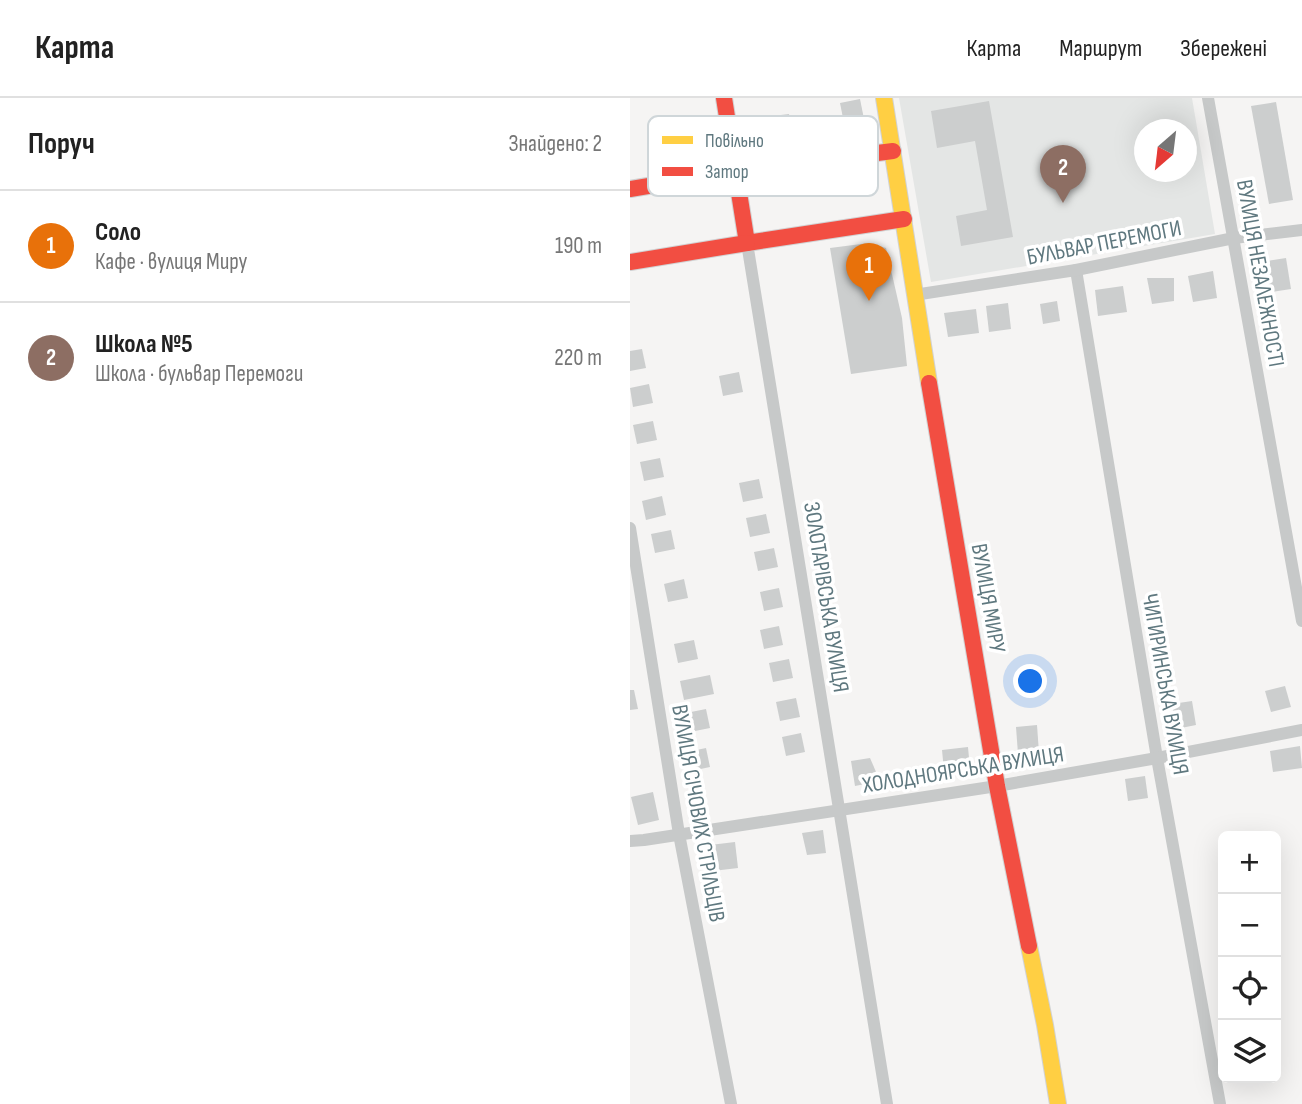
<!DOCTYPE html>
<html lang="uk">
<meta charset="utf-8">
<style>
body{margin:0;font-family:"Sofia Sans Condensed",sans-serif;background:#f6f6f6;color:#222}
.controls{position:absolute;right:21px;bottom:21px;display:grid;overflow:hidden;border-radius:10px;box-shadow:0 7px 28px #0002}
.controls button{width:63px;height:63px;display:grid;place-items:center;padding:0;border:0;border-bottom:2px solid #e0e0e0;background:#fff;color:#222;font:35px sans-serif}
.compass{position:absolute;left:504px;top:21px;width:63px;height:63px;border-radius:50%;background:#fff;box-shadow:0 7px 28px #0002;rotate:208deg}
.you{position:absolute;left:401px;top:584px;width:24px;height:24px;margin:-18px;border:5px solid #fff;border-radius:50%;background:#1a73e8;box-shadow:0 0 0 10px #1a73e833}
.badge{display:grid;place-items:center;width:46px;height:46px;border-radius:50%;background:#555c5e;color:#fff;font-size:23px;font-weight:700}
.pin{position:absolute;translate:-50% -58px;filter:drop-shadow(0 2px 4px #0008)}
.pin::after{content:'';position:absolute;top:37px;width:24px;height:21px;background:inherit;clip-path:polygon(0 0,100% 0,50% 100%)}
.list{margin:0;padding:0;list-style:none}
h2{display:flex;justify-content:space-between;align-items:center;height:91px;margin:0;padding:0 28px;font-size:30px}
h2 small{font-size:23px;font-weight:400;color:#767676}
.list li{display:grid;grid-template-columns:46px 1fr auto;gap:21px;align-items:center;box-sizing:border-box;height:112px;padding:0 28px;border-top:2px solid #e0e0e0}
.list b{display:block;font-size:26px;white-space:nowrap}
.list p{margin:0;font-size:23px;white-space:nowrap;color:#767676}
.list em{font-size:23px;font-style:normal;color:#767676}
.icon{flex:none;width:38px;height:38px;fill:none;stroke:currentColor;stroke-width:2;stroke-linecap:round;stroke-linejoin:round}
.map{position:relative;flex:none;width:672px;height:1006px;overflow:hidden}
header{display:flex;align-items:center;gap:42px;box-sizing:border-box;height:98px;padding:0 35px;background:#fff;border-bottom:2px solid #e0e0e0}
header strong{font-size:33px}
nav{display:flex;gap:38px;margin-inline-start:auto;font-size:24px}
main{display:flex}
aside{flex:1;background:#fff}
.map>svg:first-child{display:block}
.built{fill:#e4e6e5;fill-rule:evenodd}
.building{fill:#cccece}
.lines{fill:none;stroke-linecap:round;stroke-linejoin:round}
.slow-casing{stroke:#d1d2d3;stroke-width:18}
.jam-casing{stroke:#d1d2d3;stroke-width:18}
.street{stroke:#c7c9c9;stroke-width:12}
.slow{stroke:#ffcf43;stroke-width:16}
.jam{stroke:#f24e42;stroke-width:16}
.labels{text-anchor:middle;stroke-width:7;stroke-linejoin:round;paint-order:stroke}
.street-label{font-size:23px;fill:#5f787f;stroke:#fff}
.key{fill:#fff;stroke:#cfd6d9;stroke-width:2}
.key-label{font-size:19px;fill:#5f787f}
</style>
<header>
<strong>Карта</strong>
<nav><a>Карта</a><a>Маршрут</a><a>Збережені</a></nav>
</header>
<main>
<aside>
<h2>Поруч<small>Знайдено: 2</small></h2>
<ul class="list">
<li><span class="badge" style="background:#e8710a">1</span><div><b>Соло</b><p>Кафе · вулиця Миру</p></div><em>190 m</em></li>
<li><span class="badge" style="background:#8d6e63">2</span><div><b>Школа №5</b><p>Школа · бульвар Перемоги</p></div><em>220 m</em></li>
</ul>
</aside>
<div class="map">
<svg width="672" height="1006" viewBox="0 0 672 1006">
<rect width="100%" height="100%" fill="#f5f4f3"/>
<path class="built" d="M 269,0 L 562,0 L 585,136 L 301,184 ZM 514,32 L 556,32 L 556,74 L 514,74 Z"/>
<g class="building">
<path d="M 230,1 L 237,36 L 217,40 L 210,5 Z"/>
<path d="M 359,3 L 383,139 L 331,148 L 326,118 L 357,112 L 345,43 L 307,50 L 301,13 Z"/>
<path d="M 646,4 L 663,102 L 639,106 L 621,8 Z"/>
<path d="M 159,16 L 163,46 L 114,52 L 110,22 Z"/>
<path d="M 239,145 L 256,150 L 272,220 L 277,268 L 221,276 L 200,150 Z"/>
<path d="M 656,160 L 661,191 L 635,195 L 630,164 Z"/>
<path d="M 583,173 L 587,200 L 563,204 L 558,178 Z"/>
<path d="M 517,180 L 544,180 L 544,203 L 522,206 Z"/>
<path d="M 493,188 L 497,214 L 468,218 L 465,192 Z"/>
<path d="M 427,203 L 430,223 L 413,226 L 410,206 Z"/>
<path d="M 378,205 L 381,231 L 359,234 L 356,208 Z"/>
<path d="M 346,211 L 349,235 L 318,239 L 314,215 Z"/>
<path d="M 12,251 L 16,270 L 0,273 L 0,253 Z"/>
<path d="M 109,274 L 113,294 L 93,298 L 89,278 Z"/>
<path d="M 19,286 L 23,305 L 3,309 L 0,290 Z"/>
<path d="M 23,323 L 27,342 L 7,346 L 3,327 Z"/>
<path d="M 30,360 L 34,379 L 14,383 L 10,364 Z"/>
<path d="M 129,381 L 133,400 L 113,404 L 109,385 Z"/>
<path d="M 32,398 L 36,417 L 16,422 L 12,403 Z"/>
<path d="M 136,416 L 140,435 L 120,439 L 116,420 Z"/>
<path d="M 41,432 L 45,451 L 25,455 L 21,436 Z"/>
<path d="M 144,450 L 148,469 L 128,473 L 124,454 Z"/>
<path d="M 54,481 L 58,500 L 38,504 L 34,486 Z"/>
<path d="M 149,490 L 153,509 L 134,513 L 130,494 Z"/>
<path d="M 149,528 L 153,547 L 134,551 L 130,532 Z"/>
<path d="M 64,542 L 68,561 L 48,565 L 44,546 Z"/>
<path d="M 159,561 L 163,580 L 143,584 L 139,565 Z"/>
<path d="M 80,577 L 84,596 L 54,602 L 50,583 Z"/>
<path d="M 655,588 L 661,609 L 641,614 L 635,593 Z"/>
<path d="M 0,592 L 4,592 L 8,611 L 0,612 Z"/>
<path d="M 166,600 L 170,619 L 150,623 L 146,604 Z"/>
<path d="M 562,603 L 566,627 L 546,631 L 542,606 Z"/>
<path d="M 76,611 L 80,630 L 60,634 L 56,615 Z"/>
<path d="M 407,627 L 409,655 L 388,656 L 386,629 Z"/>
<path d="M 171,635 L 175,654 L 156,658 L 152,639 Z"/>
<path d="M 670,648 L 672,670 L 643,674 L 640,653 Z"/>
<path d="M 338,649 L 340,671 L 314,673 L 312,652 Z"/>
<path d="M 76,650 L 80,669 L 61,673 L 57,654 Z"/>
<path d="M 240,660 L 250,683 L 225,688 L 221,663 Z"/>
<path d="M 515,678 L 518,700 L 498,703 L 495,681 Z"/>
<path d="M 23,694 L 29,722 L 8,727 L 1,699 Z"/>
<path d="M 193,732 L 196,755 L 177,757 L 172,735 Z"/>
<path d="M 105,744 L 108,770 L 83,773 L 80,747 Z"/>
</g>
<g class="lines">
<defs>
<g id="slow">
<path d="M 254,0 L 299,285"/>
<path d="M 399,848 L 415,927 L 428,1006"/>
</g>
<g id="jam">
<path d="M 94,0 L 117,145 L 274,121"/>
<path d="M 0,91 L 107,73 L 263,53"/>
<path d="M 0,164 L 117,145"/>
<path d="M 299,285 L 367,688 L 399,848"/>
</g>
</defs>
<use href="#slow" class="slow-casing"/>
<use href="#jam" class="jam-casing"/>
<g class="street">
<path d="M 578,0 L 672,523"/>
<path d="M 117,145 L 257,1006"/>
<path d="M 446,172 L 527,660 L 590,1006"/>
<path d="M 284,197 L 446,172 L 604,140 L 672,132"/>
<path d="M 0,430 L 49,736 L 101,1006"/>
<path d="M 0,743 L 14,742 L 367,688 L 527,660 L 672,632"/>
</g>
<use href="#slow" class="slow"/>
<use href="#jam" class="jam"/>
</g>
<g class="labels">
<g class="street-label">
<text transform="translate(474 144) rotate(-11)" y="8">БУЛЬВАР ПЕРЕМОГИ</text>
<text transform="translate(631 175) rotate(80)" y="8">ВУЛИЦЯ НЕЗАЛЕЖНОСТІ</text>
<text transform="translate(197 499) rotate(81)" y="8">ЗОЛОТАРІВСЬКА ВУЛИЦЯ</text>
<text transform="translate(359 500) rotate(80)" y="8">ВУЛИЦЯ МИРУ</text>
<text transform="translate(536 586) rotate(80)" y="8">ЧИГИРИНСЬКА ВУЛИЦЯ</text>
<text transform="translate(333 671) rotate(-9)" y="8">ХОЛОДНОЯРСЬКА ВУЛИЦЯ</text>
<text transform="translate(69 715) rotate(80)" y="8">ВУЛИЦЯ СІЧОВИХ СТРІЛЬЦІВ</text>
</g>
</g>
<rect x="18" y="18" width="230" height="80" rx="10" class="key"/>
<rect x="32" y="38" width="31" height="8" fill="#ffcf43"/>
<rect x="32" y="69" width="31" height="9" fill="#f24e42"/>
<g class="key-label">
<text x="75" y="49">Повільно</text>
<text x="75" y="80">Затор</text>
</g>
</svg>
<div class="controls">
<button>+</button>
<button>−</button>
<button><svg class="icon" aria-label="locate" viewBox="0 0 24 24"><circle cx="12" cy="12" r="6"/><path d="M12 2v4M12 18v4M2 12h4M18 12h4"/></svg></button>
<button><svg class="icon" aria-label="layers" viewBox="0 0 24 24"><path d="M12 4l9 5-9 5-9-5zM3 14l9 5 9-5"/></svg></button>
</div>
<svg class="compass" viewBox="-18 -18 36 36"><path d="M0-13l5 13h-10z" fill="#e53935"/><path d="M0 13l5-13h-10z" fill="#767676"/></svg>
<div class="you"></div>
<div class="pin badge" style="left:239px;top:203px;background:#e8710a">1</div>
<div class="pin badge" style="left:433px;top:105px;background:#8d6e63">2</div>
</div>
</main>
